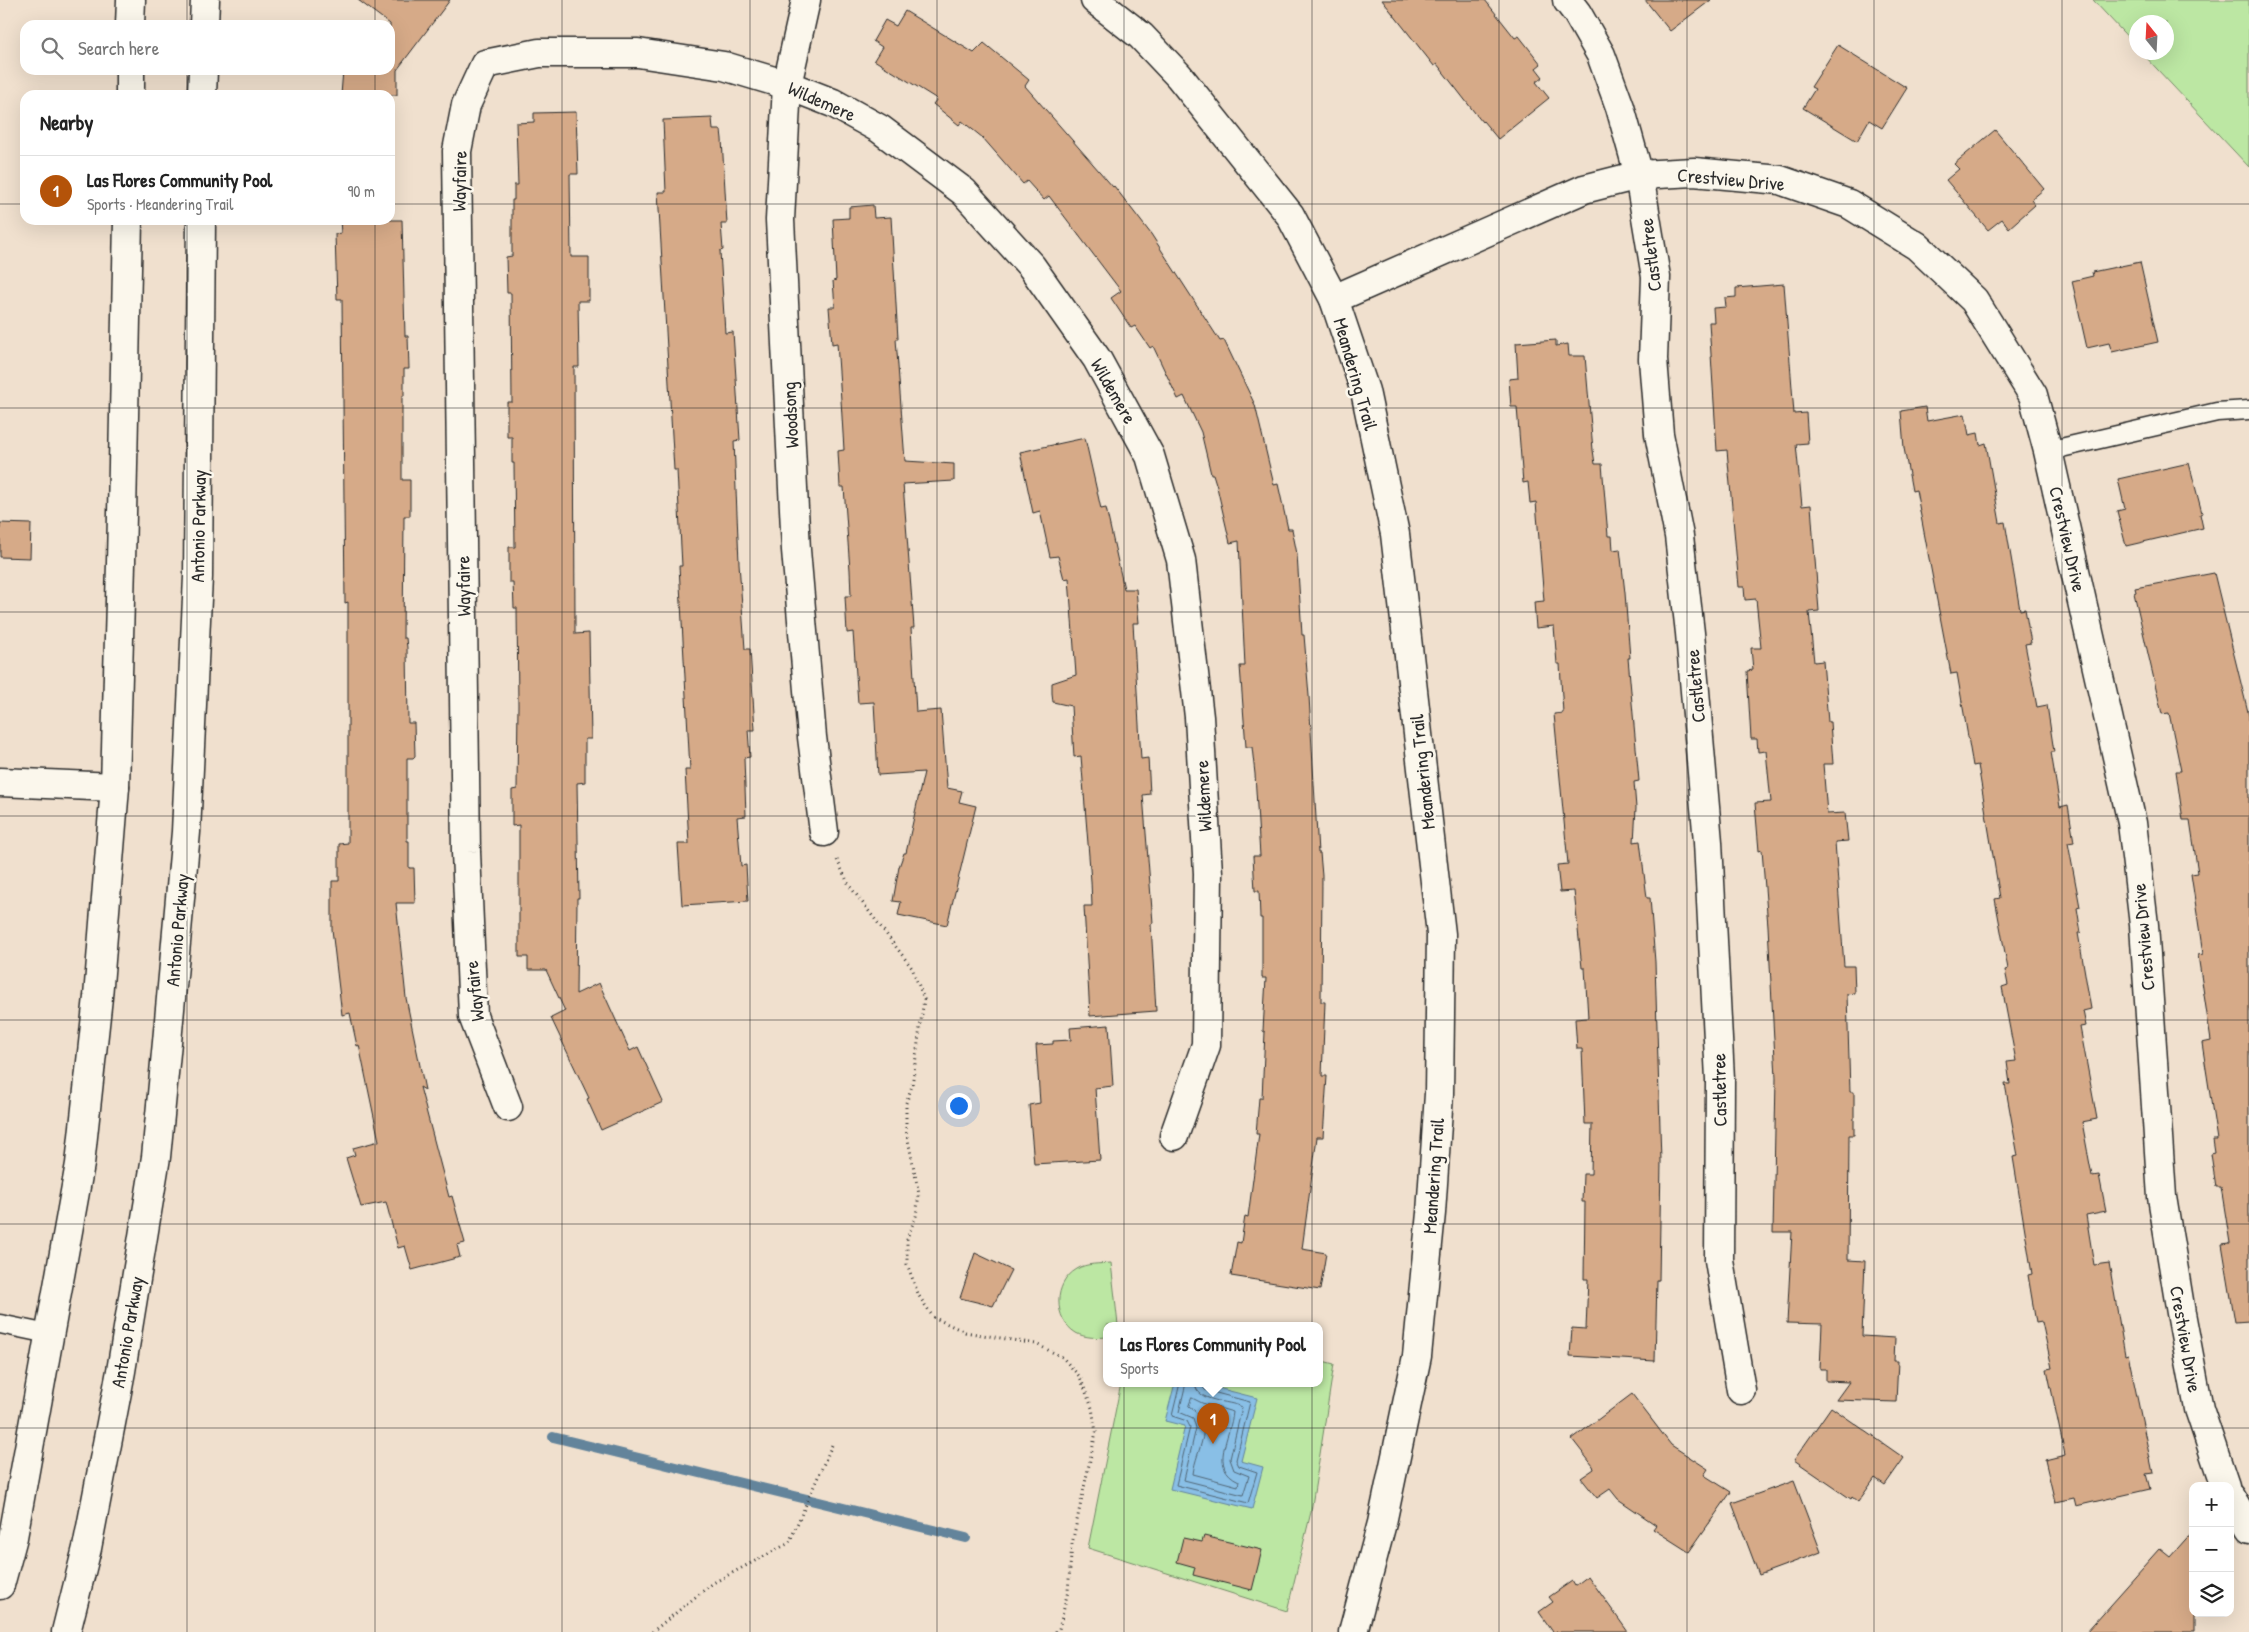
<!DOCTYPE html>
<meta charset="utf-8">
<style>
body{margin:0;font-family:"Patrick Hand",sans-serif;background:#f2f2f2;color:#222}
.controls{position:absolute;right:15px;bottom:15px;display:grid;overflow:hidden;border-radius:10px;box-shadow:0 5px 20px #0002}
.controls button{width:45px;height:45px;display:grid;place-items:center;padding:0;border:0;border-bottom:1px solid #e0e0e0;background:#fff;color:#222;font:25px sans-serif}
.compass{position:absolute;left:2129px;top:15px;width:45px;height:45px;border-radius:50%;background:#fff;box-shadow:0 5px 20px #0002;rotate:342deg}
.you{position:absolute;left:958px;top:1105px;width:18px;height:18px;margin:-12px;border:4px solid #fff;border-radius:50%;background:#1a73e8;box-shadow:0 0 0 8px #1a73e833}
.badge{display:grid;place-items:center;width:32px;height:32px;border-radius:50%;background:#b45309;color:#fff;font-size:16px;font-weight:700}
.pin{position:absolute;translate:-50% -41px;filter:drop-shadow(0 1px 2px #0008)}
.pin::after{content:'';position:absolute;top:26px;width:18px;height:15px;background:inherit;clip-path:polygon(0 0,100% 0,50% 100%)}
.popup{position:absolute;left:1103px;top:1322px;width:220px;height:65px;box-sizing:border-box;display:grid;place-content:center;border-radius:10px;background:#fff;filter:drop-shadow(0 1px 4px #0005);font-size:16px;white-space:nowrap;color:#767676}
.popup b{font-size:19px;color:#222}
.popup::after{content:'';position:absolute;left:50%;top:100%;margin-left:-10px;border:10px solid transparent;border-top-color:#fff}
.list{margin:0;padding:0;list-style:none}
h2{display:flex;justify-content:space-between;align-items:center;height:65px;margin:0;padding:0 20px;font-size:21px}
h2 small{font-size:16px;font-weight:400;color:#767676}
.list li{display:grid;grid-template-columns:32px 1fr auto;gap:15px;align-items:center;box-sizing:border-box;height:70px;padding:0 20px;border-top:1px solid #e0e0e0}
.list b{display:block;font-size:19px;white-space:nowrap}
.list p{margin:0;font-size:16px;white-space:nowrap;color:#767676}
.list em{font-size:16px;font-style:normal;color:#767676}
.icon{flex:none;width:28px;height:28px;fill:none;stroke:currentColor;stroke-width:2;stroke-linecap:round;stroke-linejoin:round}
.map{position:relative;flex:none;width:2249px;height:1632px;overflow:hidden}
.search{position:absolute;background:#fff;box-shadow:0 5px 20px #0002;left:20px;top:20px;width:375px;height:55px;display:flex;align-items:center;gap:12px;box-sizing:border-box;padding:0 18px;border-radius:15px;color:#767676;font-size:19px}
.panel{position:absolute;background:#fff;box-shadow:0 5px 20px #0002;left:20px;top:90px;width:375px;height:135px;border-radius:15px}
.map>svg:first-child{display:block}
.green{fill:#bce7a3;stroke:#748967}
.water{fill:#89bfe6;stroke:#63849b}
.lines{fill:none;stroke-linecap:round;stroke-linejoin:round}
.shore{stroke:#516676;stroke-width:1}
.stream{stroke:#63849b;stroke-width:10}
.building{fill:#d6aa88;stroke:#2b2b2b}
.lane-casing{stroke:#2b2b2b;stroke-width:21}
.street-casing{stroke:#2b2b2b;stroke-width:31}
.secondary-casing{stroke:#2b2b2b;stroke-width:31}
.primary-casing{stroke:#2b2b2b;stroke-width:31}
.path{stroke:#2b2b2b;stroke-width:3;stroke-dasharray:1 4;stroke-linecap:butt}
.lane{stroke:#fbf7ec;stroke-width:18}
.street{stroke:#fbf7ec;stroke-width:28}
.secondary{stroke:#fbf7ec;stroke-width:28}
.primary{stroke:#fbf7ec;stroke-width:28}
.grid{fill:none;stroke:#2b2b2b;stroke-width:1;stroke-opacity:0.55}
.labels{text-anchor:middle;stroke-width:5;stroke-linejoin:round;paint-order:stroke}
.street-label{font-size:19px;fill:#2b2b2b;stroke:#fbf7ec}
</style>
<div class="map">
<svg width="2249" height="1632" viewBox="0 0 2249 1632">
<rect width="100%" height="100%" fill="#f0e0ce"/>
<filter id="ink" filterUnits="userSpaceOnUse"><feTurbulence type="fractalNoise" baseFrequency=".02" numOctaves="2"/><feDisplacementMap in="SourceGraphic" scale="10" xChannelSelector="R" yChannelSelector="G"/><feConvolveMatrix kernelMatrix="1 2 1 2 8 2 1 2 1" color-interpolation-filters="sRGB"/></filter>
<g filter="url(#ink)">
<g class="green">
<path d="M 2093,0 L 2249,0 L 2249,167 L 2142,53 L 2166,52 L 2166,22 L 2136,22 L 2136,46 Z"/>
<path d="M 1111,1263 L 1118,1325 L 1107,1325 L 1107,1337 C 1097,1338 1085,1338 1076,1333 C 1053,1319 1053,1283 1077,1269 C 1086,1263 1100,1264 1111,1263 Z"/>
<path d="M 1319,1360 L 1334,1364 L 1311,1512 L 1287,1611 L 1088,1548 L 1121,1383 L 1319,1383 Z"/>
</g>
<path class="water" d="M 1175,1383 L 1198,1383 L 1257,1398 L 1241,1461 L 1263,1467 L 1252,1509 L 1170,1489 L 1185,1426 L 1165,1421 Z"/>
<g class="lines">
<g class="shore">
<path d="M 1180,1383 L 1172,1416 L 1187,1421 L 1190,1427 L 1176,1485 L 1248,1503 L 1257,1472 L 1239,1466 L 1236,1460 L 1250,1402 L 1205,1390 L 1201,1383"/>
<path d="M 1186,1383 L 1179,1412 L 1193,1418 L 1196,1428 L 1184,1480 L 1243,1495 L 1249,1476 L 1234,1470 L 1230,1459 L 1242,1407 C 1229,1400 1196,1403 1195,1383"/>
<path d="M 1192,1398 L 1202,1403 L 1233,1412 C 1231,1437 1208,1467 1239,1481 L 1238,1486 L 1193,1474 C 1196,1448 1217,1426 1189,1406 Z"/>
</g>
<path class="stream" d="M 553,1437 L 966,1538"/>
</g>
<g class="building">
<path d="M 358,0 L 450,0 L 397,70 L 397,95 L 341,95 L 343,70 L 390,70 L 390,24 Z"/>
<path d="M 1382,0 L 1485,0 L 1515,38 L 1519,36 L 1541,64 L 1536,68 L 1543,77 L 1536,82 L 1549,98 L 1498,139 L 1483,121 L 1482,122 L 1437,64 L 1434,66 Z"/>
<path d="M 1645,0 L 1711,0 L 1670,31 Z"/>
<path d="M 905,11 L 974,53 L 984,43 L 1029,80 L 1025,86 L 1113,187 L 1114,186 L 1151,234 L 1220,341 L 1224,340 L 1255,405 L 1274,485 L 1278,484 L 1288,529 L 1292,529 L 1297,554 L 1302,635 L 1304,635 L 1309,696 L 1318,853 L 1320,853 L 1322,876 L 1321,1002 L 1325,1002 L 1322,1076 L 1327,1076 L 1323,1137 L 1317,1137 L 1302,1249 L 1326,1253 L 1320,1290 L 1231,1276 L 1237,1242 L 1241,1243 L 1245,1216 L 1248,1217 L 1259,1134 L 1256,1134 L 1259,1098 L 1262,1098 L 1265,1032 L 1263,1031 L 1266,978 L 1262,978 L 1262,918 L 1260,918 L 1259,891 L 1255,891 L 1253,856 L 1260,856 L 1255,774 L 1252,747 L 1246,747 L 1240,666 L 1245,666 L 1239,541 L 1230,543 L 1217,487 L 1213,474 L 1211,474 L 1201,432 L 1184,396 L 1178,399 L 1153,346 L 1150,348 L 1135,326 L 1131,328 L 1111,298 L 1121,291 L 1049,196 L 1044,200 L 1027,181 L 1023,184 L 983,138 L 962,121 L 959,125 L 933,104 L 937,99 L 874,60 L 882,47 L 873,41 L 885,20 L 896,26 Z"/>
<path d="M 1838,45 L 1907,88 L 1882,128 L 1869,120 L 1857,141 L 1803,108 L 1815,89 L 1811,87 Z"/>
<path d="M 576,112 L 578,174 L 570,174 L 571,257 L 589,257 L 589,301 L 578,301 L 579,367 L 574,367 L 575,634 L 589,633 L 591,739 L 585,739 L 585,782 L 577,783 L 579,898 L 577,898 L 576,994 L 599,983 L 630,1051 L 638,1047 L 663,1102 L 601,1130 L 587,1099 L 589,1098 L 551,1018 L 565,1011 L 546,970 L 528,970 L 528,957 L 519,957 L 519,825 L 512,826 L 512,790 L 517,789 L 518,705 L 517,608 L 514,608 L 513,582 L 509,582 L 509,547 L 515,547 L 514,463 L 512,463 L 512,437 L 507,437 L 507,402 L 512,402 L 511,293 L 507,293 L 506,257 L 512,256 L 512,200 L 514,200 L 514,185 L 518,185 L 516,123 L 534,122 L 534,113 Z"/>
<path d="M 712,118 L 713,130 L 721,130 L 722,139 L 727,224 L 721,224 L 723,250 L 720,251 L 725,333 L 733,332 L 740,440 L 734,441 L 739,563 L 745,649 L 750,649 L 755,730 L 748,730 L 750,757 L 744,758 L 746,816 L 737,817 L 741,866 L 746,865 L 748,901 L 682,905 L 678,844 L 689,844 L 685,770 L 690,770 L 679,566 L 682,566 L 677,470 L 674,470 L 658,192 L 666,192 L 663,120 Z"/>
<path d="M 1995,130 L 2044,189 L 2031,200 L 2035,205 L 2009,228 L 2002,219 L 1988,230 L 1946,180 L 1959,169 L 1954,164 Z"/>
<path d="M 873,205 L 874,218 L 891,217 L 898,339 L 896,339 L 905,461 L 954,464 L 954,481 L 903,484 L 914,628 L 911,628 L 916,712 L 941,710 L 947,788 L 962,791 L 959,802 L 976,806 L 947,925 L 898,915 L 901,902 L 893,901 L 899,867 L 904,853 L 906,853 L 924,772 L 878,775 L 874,702 L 858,703 L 853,632 L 847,633 L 845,596 L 851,596 L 850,570 L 844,487 L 840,487 L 838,451 L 844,450 L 841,400 L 837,343 L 832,344 L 829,307 L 835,307 L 833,281 L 836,280 L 833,219 L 849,218 L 849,207 Z"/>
<path d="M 340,220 L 402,220 L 405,336 L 408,336 L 409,369 L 404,369 L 404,396 L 402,396 L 402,480 L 410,480 L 410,516 L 404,516 L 403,638 L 406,638 L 407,648 L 408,723 L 414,723 L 415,756 L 413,758 L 407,758 L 407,841 L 409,841 L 409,868 L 414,868 L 415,903 L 396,903 L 406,998 L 425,1090 L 420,1087 L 449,1197 L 452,1196 L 465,1243 L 457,1245 L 460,1257 L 412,1270 L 405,1246 L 398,1248 L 386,1202 L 361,1207 L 346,1158 L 355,1155 L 353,1148 L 379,1141 L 359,1045 L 357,1046 L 350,1013 L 342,1015 L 332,929 L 332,881 L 339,881 L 339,844 L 348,843 L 348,602 L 345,603 L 342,299 L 337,299 L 335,234 L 341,233 Z"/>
<path d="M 2140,262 L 2158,342 L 2112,352 L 2109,343 L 2087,348 L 2072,281 L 2093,276 L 2092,272 Z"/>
<path d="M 1784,284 L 1794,414 L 1806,413 L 1808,443 L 1796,444 L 1802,506 L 1811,505 L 1813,534 L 1819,611 L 1809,612 L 1814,662 L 1823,661 L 1828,722 L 1830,722 L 1833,764 L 1823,764 L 1827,814 L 1845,813 L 1848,841 L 1835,842 L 1844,966 L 1854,966 L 1855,993 L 1847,994 L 1850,1092 L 1854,1092 L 1854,1135 L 1849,1135 L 1848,1260 L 1865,1261 L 1862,1336 L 1895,1338 L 1894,1361 L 1898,1361 L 1896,1402 L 1836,1400 L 1849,1382 L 1826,1381 L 1826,1369 L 1820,1369 L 1822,1324 L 1787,1323 L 1792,1232 L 1773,1232 L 1776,1078 L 1768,926 L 1762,850 L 1759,851 L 1755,803 L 1771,802 L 1766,751 L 1758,752 L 1757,739 L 1751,739 L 1747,671 L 1753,670 L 1751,648 L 1761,648 L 1756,599 L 1745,600 L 1744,587 L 1739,587 L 1727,450 L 1717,451 L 1709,322 L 1714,322 L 1713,308 L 1726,307 L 1725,298 L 1736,297 L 1736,288 Z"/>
<path d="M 1556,340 L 1556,346 L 1568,344 L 1569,356 L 1585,356 L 1593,450 L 1595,464 L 1602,464 L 1608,536 L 1612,536 L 1613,550 L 1620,549 L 1625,593 L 1630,658 L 1628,658 L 1639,781 L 1634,782 L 1636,808 L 1634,842 L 1640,841 L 1647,898 L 1650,898 L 1655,962 L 1661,1161 L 1659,1280 L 1657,1280 L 1655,1361 L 1570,1356 L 1572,1328 L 1586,1329 L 1588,1279 L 1584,1279 L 1585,1202 L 1582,1202 L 1583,1174 L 1591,1174 L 1592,1124 L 1585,1124 L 1582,1049 L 1577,1049 L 1575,1019 L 1588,1018 L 1585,968 L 1582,968 L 1574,891 L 1560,892 L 1557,865 L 1568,864 L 1554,714 L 1563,713 L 1560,664 L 1557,664 L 1554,626 L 1536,628 L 1534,602 L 1544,601 L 1536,502 L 1530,503 L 1528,482 L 1523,483 L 1517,407 L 1511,407 L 1509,379 L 1518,378 L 1516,343 Z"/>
<path d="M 1925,407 L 1927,421 L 1965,414 L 1969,435 L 1978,433 L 1980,445 L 1986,443 L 2000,523 L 2005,522 L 2020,610 L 2025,609 L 2031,643 L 2025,644 L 2037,707 L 2047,705 L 2054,752 L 2051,752 L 2060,807 L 2068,805 L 2074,842 L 2068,843 L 2080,907 L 2077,908 L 2081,933 L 2078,933 L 2091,1009 L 2083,1011 L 2086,1026 L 2080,1027 L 2097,1119 L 2082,1122 L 2092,1176 L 2099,1175 L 2106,1211 L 2086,1215 L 2094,1265 L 2109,1263 L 2125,1355 L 2128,1354 L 2153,1473 L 2146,1474 L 2150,1489 L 2076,1506 L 2074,1498 L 2055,1502 L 2045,1460 L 2065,1455 L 2047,1369 L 2052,1368 L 2042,1322 L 2036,1323 L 2028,1275 L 2032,1274 L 2013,1157 L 2018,1156 L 2005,1084 L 2010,1084 L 2007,1062 L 2016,1061 L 2002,987 L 2008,985 L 2005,970 L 2008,969 L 1995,899 L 2000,898 L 1978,765 L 1973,766 L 1957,673 L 1951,674 L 1916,490 L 1912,491 L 1904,448 L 1901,411 Z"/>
<path d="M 1085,438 L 1101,509 L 1106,508 L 1124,589 L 1136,589 L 1139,623 L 1133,623 L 1141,759 L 1148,758 L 1150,794 L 1143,795 L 1153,923 L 1151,924 L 1156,1011 L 1090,1016 L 1084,906 L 1092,906 L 1091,881 L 1081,756 L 1074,757 L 1071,706 L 1053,702 L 1052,693 L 1052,683 L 1076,675 L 1069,578 L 1064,579 L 1058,556 L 1050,557 L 1040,511 L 1033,513 L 1020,452 Z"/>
<path d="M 2189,463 L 2202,513 L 2200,514 L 2203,528 L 2126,546 L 2117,511 L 2125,509 L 2118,479 Z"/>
<path d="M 0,523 L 31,524 L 30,558 L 0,557 Z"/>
<path d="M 2214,573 L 2249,716 L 2249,1321 L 2235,1322 L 2222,1244 L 2230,1243 L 2221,1187 L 2216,1187 L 2211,1154 L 2215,1153 L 2213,1140 L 2217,1140 L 2202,1043 L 2211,1041 L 2198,955 L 2203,954 L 2191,874 L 2198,873 L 2190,820 L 2183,820 L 2176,771 L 2181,771 L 2169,713 L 2162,714 L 2134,593 L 2136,592 L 2135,588 Z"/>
<path d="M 1109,1025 L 1113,1086 L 1095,1088 L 1100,1160 L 1034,1164 L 1029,1105 L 1040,1103 L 1036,1045 L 1053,1044 L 1053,1041 L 1071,1040 L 1070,1028 Z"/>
<path d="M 975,1253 L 1011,1270 L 993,1306 L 960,1298 Z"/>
<path d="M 1632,1394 L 1671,1445 L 1708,1469 L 1704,1475 L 1731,1492 L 1689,1552 L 1653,1529 L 1656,1525 L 1618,1499 L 1610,1489 L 1597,1498 L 1581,1478 L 1594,1469 L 1593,1466 L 1572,1439 Z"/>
<path d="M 1831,1407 L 1904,1458 L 1885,1485 L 1875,1478 L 1858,1502 L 1852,1497 L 1851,1499 L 1794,1460 Z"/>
<path d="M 1794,1481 L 1821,1552 L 1759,1575 L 1732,1503 Z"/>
<path d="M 2193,1531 L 2193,1632 L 2086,1632 L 2160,1549 L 2170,1557 Z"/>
<path d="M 1204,1536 L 1262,1550 L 1252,1590 L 1193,1575 L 1195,1567 L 1177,1562 L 1183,1538 L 1202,1542 Z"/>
<path d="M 1588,1576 L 1628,1632 L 1553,1632 L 1539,1612 L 1553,1602 L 1549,1597 L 1572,1581 L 1575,1586 Z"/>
</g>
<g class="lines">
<defs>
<g id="lane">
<path d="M 2048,451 L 2217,412 L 2249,410"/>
<path d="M 0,1324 L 48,1334"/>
</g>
<g id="street">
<path d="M 1567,0 L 1577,13 L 1601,55 L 1620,107 L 1639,175 L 1656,277 L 1653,359 L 1659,434 L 1679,536 L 1690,633 L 1708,842 L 1720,1079 L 1719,1260 L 1741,1390"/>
<path d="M 787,85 L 780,220 L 796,550 L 812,737 L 824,832"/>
<path d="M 1334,299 L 1584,189 L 1639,175 L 1694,172 L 1780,180 L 1849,204 L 1917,246 L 1974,300 L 2033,395 L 2048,451 L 2132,823 L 2144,925 L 2162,1197 L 2181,1313 L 2199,1409 L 2225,1486"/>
<path d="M 0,782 L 115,787"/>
<path d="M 508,1107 L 473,1016 L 466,852 L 457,151 L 466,105 L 485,64 L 539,53 L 638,53 L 724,66 L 787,85 L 833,103 L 880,129 L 964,192 L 1032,267 L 1097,359 L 1150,456 L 1181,560 L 1199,717 L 1208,873 L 1206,1045 L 1174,1136"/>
<path d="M 2230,1496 L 2249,1528"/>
</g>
<g id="secondary">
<path d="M 1095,0 L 1141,36 L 1179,76 L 1290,215 L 1334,299 L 1365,391 L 1395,534 L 1441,934 L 1439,1094 L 1431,1213 L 1417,1356 L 1382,1523 L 1353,1632"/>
<path d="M 787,85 L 806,0"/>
</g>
<g id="primary">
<path d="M 130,25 L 131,0"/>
<path d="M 204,25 L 205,0"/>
<path d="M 130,95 L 130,70"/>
<path d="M 202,95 L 203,70"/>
<path d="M 0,1585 L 13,1537 L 80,1164 L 98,997 L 115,787 L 121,563 L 128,220"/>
<path d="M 66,1632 L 87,1548 L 121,1371 L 156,1157 L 167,1042 L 186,832 L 198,577 L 201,220"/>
</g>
</defs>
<use href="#lane" class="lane-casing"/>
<use href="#street" class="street-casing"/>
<use href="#secondary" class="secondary-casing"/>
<use href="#primary" class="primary-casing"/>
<g class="path">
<path d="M 837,860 L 849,885 L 912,968 L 924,999 L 912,1086 L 906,1103 L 906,1130 L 919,1194 L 916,1216 L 907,1238 L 907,1264 L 919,1296 L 933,1317 L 965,1332 L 1036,1344 L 1062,1357 L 1080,1377 L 1092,1408 L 1096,1432 L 1072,1544 L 1068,1591 L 1059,1629 L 1055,1632"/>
<path d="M 652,1632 L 713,1583 L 789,1543 L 832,1445"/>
</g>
<use href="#lane" class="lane"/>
<use href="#street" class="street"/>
<use href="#secondary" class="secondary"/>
<use href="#primary" class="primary"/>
</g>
</g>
<path class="grid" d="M 187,0 L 187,25M 375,0 L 375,25M 562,0 L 562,1632M 750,0 L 750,1632M 937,0 L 937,1632M 1124,0 L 1124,1632M 1312,0 L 1312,1632M 1499,0 L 1499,1632M 1687,0 L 1687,1632M 1874,0 L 1874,1632M 2062,0 L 2062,1632M 187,70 L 187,95M 375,70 L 375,95M 0,204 L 25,204M 390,204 L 2249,204M 187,220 L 187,1632M 375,220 L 375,1632M 0,408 L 2249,408M 0,612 L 2249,612M 0,816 L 2249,816M 0,1020 L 2249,1020M 0,1224 L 2249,1224M 0,1428 L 2249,1428"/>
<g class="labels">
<g class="street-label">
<text transform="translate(822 101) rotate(24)" y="7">Wildemere</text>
<text transform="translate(1731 179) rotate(5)" y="7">Crestview Drive</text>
<text transform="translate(459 181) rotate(-89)" y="7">Wayfaire</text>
<text transform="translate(1650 255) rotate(-97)" y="7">Castletree</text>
<text transform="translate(1356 374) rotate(74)" y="7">Meandering Trail</text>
<text transform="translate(1114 391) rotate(60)" y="7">Wildemere</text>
<text transform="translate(790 415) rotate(-93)" y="7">Woodsong</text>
<text transform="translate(198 526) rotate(-89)" y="7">Antonio Parkway</text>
<text transform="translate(2068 539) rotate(77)" y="7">Crestview Drive</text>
<text transform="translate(463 586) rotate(-91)" y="7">Wayfaire</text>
<text transform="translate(1695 686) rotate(-95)" y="7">Castletree</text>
<text transform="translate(1422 772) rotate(-96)" y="7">Meandering Trail</text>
<text transform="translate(1203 796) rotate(-93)" y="7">Wildemere</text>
<text transform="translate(177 930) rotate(-85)" y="7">Antonio Parkway</text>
<text transform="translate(2143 937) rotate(-95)" y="7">Crestview Drive</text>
<text transform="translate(474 991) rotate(-96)" y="7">Wayfaire</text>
<text transform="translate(1719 1090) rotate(-91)" y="7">Castletree</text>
<text transform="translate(1433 1176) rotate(-86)" y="7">Meandering Trail</text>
<text transform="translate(127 1332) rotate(-80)" y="7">Antonio Parkway</text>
<text transform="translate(2186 1339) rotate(80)" y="7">Crestview Drive</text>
</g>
</g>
</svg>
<div class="controls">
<button>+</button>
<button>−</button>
<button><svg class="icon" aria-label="layers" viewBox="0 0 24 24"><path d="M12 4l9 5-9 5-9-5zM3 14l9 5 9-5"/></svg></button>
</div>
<svg class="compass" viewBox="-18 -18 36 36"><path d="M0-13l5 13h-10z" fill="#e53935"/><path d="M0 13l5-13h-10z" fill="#767676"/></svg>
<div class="you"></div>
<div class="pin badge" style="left:1213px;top:1444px">1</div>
<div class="popup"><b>Las Flores Community Pool</b>Sports</div>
<div class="search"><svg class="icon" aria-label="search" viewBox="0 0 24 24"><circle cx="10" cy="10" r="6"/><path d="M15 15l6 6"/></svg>Search here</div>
<section class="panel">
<h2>Nearby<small></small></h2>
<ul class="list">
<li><span class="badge">1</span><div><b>Las Flores Community Pool</b><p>Sports · Meandering Trail</p></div><em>90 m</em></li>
</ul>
</section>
</div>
